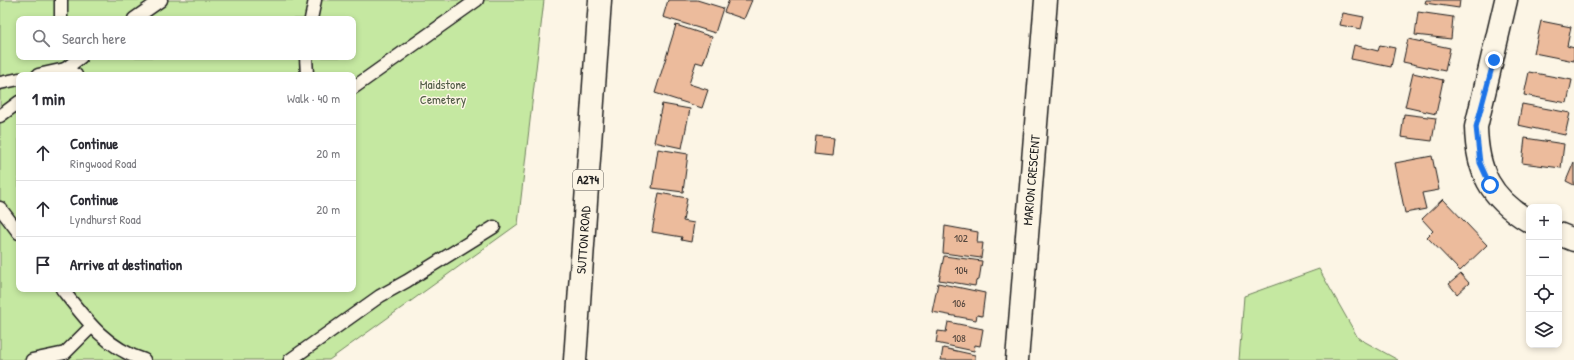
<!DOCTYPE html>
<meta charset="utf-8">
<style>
body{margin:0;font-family:"Patrick Hand",sans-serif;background:#f7f7f7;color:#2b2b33}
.controls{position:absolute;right:12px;bottom:12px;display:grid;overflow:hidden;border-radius:8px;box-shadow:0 2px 6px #0003}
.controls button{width:36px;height:36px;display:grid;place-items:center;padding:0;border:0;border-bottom:1px solid #e1e1e2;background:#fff;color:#2b2b33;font:20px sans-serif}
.stop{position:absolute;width:12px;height:12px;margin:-9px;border:3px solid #1a73e8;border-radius:50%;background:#fff}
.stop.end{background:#1a73e8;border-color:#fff;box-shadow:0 1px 4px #0008}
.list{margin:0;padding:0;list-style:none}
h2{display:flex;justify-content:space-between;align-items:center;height:52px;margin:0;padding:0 16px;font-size:17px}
h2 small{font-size:13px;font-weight:400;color:#7c7c81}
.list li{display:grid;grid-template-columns:26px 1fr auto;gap:12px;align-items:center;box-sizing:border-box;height:56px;padding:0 16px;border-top:1px solid #e1e1e2}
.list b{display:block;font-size:15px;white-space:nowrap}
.list p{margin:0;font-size:13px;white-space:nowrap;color:#7c7c81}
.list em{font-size:13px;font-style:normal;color:#7c7c81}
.icon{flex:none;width:22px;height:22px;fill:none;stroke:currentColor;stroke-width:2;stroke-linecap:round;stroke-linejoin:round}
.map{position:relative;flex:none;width:1574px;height:360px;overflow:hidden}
.search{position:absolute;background:#fff;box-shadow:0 2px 6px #0003;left:16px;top:16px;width:340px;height:44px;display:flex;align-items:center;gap:10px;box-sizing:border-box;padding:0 14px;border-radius:8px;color:#7c7c81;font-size:15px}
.panel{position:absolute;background:#fff;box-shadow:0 2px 6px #0003;left:16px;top:72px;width:340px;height:220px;border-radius:8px}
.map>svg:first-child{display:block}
.green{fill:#c5e8a1;stroke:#70825e;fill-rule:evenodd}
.building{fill:#ecbb9c;stroke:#1c1c1c}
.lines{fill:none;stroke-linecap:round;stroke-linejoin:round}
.service-casing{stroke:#1c1c1c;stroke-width:15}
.minor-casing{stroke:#1c1c1c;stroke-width:25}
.primary-casing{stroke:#1c1c1c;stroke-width:25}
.service{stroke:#fcf5e5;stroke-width:12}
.minor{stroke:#fcf5e5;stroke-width:22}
.primary{stroke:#fcf5e5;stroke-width:22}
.route{stroke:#1a73e8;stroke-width:5}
.labels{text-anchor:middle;stroke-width:3;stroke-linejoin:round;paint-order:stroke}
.number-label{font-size:11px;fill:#50443c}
.shield{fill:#fcf5e5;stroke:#5f5d58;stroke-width:1}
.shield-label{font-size:12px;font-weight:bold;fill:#1c1c1c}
.park-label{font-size:13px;fill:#4f5944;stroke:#fcf5e5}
.street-label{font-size:13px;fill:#1c1c1c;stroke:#fcf5e5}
</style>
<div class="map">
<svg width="1574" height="360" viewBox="0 0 1574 360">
<rect width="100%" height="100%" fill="#fcf5e5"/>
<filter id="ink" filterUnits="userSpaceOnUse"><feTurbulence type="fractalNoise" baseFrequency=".025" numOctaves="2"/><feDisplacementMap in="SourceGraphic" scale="8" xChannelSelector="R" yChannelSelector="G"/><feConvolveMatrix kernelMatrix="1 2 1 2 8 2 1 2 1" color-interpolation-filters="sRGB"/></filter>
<g filter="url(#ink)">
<g class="green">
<path d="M 0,0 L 544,0 L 518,224 L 329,360 L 0,360 ZM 19,19 L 353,19 L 353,57 L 19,57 ZM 19,75 L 353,75 L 353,289 L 19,289 Z"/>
<path d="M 1319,269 L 1358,338 L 1398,360 L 1239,360 L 1244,296 Z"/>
</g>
<g class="building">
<path d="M 668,0 L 697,0 L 723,8 L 715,33 L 663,17 Z"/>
<path d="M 729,0 L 752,0 L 744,19 L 724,12 Z"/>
<path d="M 1426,0 L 1460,0 L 1459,8 L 1425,3 Z"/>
<path d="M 1418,12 L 1453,17 L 1451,39 L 1415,35 Z"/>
<path d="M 1343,13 L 1364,17 L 1361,29 L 1340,25 Z"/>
<path d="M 1541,21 L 1571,27 L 1567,46 L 1574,48 L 1574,61 L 1534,53 Z"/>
<path d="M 676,25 L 712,37 L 703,64 L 696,62 L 689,84 L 708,90 L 702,108 L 655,93 Z"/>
<path d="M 1408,39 L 1450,48 L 1445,71 L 1403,62 Z"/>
<path d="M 1354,45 L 1378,51 L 1380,45 L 1395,48 L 1391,67 L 1351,59 Z"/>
<path d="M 1529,72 L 1572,80 L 1567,103 L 1524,95 Z"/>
<path d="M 1413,73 L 1443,80 L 1436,114 L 1405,107 Z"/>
<path d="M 662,104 L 690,109 L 682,148 L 654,142 Z"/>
<path d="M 1522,104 L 1570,113 L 1565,135 L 1518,125 Z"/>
<path d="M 1404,114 L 1436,118 L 1432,141 L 1401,137 Z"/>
<path d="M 816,136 L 834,138 L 832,156 L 814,154 Z"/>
<path d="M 1525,138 L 1564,144 L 1561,168 L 1522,163 Z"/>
<path d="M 658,149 L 688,154 L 683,192 L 652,188 Z"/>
<path d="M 1432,156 L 1439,190 L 1422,193 L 1426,209 L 1405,213 L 1395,163 Z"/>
<path d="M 1574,162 L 1574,185 L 1566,181 Z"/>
<path d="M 659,193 L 687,198 L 683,221 L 694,223 L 691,242 L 681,240 L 682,237 L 652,232 Z"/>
<path d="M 1443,199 L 1487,245 L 1460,271 L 1427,237 L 1433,231 L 1422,219 Z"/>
<path d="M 945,226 L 978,232 L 977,243 L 983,243 L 981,258 L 943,253 Z"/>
<path d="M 944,256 L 982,261 L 979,280 L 976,281 L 975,286 L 939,280 Z"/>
<path d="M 1461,274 L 1469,283 L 1457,294 L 1449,284 Z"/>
<path d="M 938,283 L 985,293 L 982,316 L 977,315 L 976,320 L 932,312 Z"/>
<path d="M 948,322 L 983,329 L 980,346 L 975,345 L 974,351 L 936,343 L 938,331 L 946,332 Z"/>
<path d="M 943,348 L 975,355 L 975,360 L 941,360 Z"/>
</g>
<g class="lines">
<defs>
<g id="service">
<path d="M 61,19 L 61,0"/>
<path d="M 134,19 L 161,0"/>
<path d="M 311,19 L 315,0"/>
<path d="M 306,57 L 307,75"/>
<path d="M 60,73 L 81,57"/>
<path d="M 38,75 L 65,69 L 76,75"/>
<path d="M 0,83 L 19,79"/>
<path d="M 353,88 L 477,0"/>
<path d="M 0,116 L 19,102"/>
<path d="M 0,208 L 19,233"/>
<path d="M 62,289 C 86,320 106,348 144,360"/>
<path d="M 32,360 L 65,353 L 91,327"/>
<path d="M 290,360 L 380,296 L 407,281 L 494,227"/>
</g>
<g id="minor">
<path d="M 1506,0 L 1476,127 C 1477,171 1490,198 1529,221"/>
<path d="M 1559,234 L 1574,240"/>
<path d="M 1017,360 L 1046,0"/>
</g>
<path id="primary" d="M 575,360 L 600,0"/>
</defs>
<use href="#service" class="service-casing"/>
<use href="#minor" class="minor-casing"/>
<use href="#primary" class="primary-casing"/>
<use href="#service" class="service"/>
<use href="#minor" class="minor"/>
<use href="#primary" class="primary"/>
</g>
</g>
<g class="lines" filter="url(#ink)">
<path class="route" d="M 1490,185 L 1480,163 L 1476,127 L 1494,60"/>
</g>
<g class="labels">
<g class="number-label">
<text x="961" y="242">102</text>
<text x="961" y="274">104</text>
<text x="959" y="307">106</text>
<text x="959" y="342">108</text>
</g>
<rect class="shield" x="573" y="170" width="30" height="20" rx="3"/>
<g class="shield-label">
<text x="588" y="184">A274</text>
</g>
<g class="park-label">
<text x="443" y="89">Maidstone<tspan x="443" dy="15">Cemetery</tspan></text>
</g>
<g class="street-label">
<text transform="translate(1031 180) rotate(-85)" y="5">MARION CRESCENT</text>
<text transform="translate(583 240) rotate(-86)" y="5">SUTTON ROAD</text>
</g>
</g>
</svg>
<div class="controls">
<button>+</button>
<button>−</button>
<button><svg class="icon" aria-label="locate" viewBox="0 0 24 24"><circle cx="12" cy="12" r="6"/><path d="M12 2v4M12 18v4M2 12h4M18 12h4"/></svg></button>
<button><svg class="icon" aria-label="layers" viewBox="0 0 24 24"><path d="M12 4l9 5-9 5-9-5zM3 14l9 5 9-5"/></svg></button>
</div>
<div class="stop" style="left:1490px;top:185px"></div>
<div class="stop end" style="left:1494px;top:60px"></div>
<div class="search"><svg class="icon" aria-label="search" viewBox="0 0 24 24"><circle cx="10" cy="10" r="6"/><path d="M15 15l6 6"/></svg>Search here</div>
<section class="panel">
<h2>1 min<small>Walk · 40 m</small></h2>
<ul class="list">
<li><svg class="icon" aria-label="ahead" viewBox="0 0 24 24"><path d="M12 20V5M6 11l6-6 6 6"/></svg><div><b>Continue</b><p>Ringwood Road</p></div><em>20 m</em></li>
<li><svg class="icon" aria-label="ahead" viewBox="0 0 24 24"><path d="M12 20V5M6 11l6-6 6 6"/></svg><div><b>Continue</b><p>Lyndhurst Road</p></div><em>20 m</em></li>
<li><svg class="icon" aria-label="arrive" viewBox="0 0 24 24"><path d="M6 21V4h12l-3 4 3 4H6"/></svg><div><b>Arrive at destination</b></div></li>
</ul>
</section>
</div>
